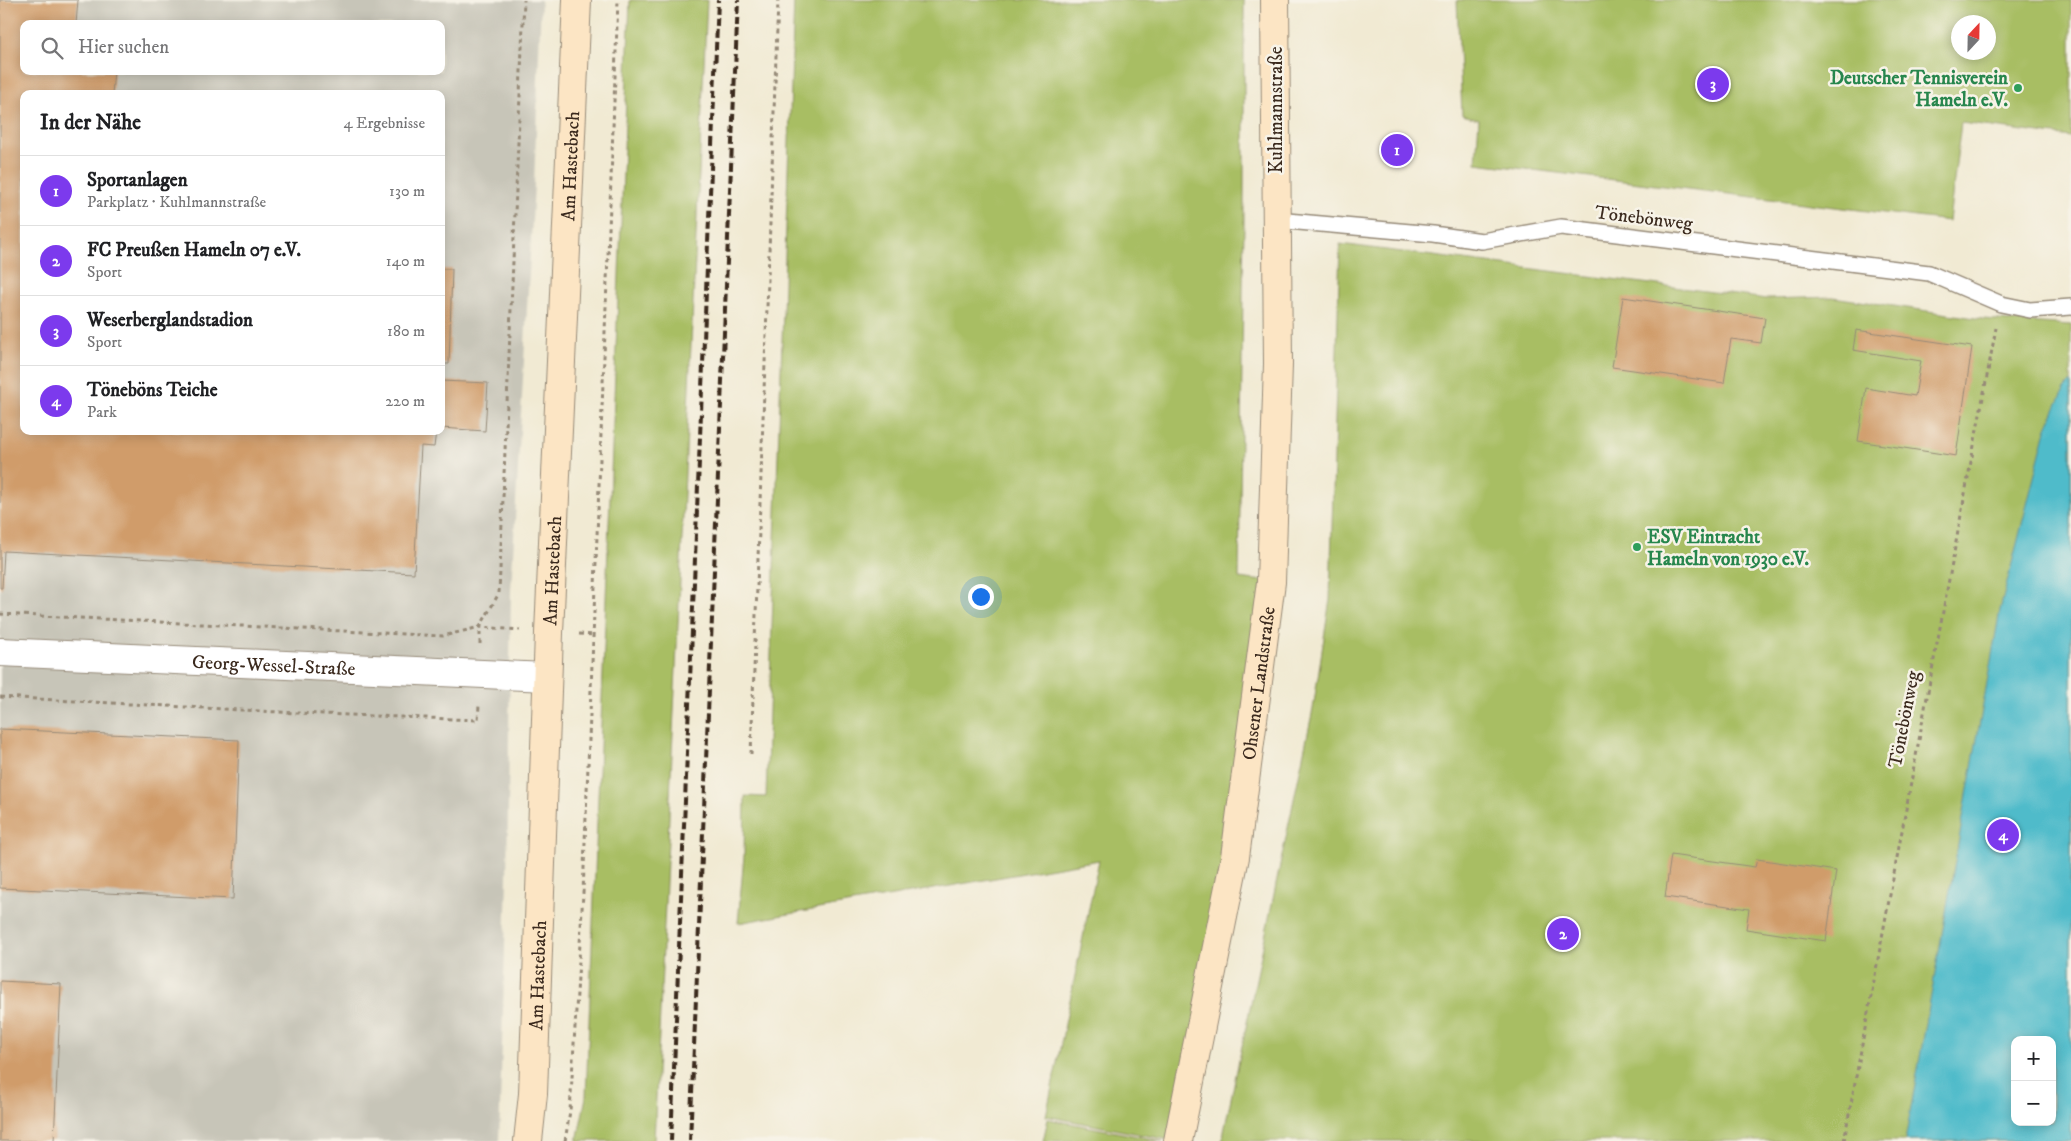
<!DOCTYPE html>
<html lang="de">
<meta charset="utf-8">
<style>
body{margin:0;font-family:"IM FELL DW Pica",serif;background:#f6f6f6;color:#202124}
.controls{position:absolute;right:15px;bottom:15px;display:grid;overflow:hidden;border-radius:10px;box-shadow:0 2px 12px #0003}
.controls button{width:45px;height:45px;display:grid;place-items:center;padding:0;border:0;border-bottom:1px solid #e0e0e0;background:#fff;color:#202124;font:25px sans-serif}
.compass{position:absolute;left:1951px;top:15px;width:45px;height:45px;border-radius:50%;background:#fff;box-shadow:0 2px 12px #0003;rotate:22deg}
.you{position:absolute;left:980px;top:596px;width:18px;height:18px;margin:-12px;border:4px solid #fff;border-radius:50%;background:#1a73e8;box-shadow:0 0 0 8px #1a73e833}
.badge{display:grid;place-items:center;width:32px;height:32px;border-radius:50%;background:#7c3aed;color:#fff;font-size:16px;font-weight:700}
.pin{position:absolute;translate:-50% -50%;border:2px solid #fff;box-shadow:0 1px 5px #0006}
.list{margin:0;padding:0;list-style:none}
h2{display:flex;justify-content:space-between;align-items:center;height:65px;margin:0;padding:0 20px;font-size:21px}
h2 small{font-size:16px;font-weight:400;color:#757577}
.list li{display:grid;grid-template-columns:32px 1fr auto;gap:15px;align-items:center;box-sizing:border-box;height:70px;padding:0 20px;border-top:1px solid #e0e0e0}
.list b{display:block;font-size:19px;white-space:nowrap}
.list p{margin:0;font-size:16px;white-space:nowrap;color:#757577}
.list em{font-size:16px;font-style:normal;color:#757577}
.icon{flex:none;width:28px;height:28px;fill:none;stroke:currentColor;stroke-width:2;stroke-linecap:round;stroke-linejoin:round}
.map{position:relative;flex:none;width:2071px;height:1141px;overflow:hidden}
.search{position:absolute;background:#fff;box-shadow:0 2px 12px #0003;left:20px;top:20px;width:425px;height:55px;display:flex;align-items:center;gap:12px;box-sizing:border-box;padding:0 18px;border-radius:10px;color:#757577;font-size:19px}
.panel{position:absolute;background:#fff;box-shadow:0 2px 12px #0003;left:20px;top:90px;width:425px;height:345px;border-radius:10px}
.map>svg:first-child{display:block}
.industrial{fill:#c7c5b8;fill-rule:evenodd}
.green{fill:#a8be63;stroke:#727440;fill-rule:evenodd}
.water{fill:#4fbbca;stroke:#457274;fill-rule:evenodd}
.building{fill:#d09c6a}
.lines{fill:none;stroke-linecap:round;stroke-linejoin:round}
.lane-casing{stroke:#968a78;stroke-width:18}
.street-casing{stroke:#968a78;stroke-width:30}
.secondary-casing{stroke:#968a78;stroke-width:30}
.path{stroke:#968a78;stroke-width:3;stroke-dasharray:4 4;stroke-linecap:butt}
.lane{stroke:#fff;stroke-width:15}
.street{stroke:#fff;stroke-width:28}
.secondary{stroke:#fce5c4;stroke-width:28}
.rail{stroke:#3b2a1e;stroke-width:4;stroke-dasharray:8 4;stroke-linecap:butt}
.leisure-dot{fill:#2e9e5b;stroke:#f7f3e8;stroke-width:2}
.labels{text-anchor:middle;stroke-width:5;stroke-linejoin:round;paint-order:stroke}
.leisure-label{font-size:19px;font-weight:bold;fill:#27864d;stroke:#f7f3e8;text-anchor:end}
.street-label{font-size:19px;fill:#3b2a1e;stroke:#f7f3e8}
</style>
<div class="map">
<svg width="2071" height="1141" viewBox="0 0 2071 1141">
<rect width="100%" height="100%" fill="#f7f3e8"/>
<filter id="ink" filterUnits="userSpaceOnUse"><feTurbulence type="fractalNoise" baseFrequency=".02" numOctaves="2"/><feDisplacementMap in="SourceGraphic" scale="10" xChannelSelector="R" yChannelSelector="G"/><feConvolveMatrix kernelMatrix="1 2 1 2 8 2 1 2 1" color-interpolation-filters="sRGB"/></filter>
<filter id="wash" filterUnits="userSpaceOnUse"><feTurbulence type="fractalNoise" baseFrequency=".0096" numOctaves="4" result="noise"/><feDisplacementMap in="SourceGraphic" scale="20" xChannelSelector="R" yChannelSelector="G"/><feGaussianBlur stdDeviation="1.12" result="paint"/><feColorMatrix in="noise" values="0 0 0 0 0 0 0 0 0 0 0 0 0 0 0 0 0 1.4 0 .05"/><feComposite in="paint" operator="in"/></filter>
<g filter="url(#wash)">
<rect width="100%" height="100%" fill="#f1ead3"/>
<path class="industrial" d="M 0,0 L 541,0 L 534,185 L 511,590 L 507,879 L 499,1141 L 0,1141 ZM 24,24 L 441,24 L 441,71 L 24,71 ZM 24,94 L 441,94 L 441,431 L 24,431 Z"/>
<g class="green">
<path d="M 630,0 L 707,0 L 654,1141 L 577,1141 L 586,1097 Z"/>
<path d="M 794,0 L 1244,0 L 1244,222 L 1239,578 L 1271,582 L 1175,1141 L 1046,1116 L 1099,860 L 738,923 L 744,856 L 745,796 L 766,797 Z"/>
<path d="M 1457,0 L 2071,0 L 2071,137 L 1961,123 L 1949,221 L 1476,163 L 1479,119 L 1462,115 ZM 1958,22 L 1988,22 L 1988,52 L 1958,52 Z"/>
<path d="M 1340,244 L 1767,299 L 1833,297 L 1982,319 L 2071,325 L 2071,1141 L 1222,1141 L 1313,709 L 1330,599 ZM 2015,1040 L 2052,1040 L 2052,1122 L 2015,1122 Z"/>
<path d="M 1048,1119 L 1163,1141 L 1043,1141 Z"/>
</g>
<path class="water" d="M 2071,382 L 2071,1141 L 1905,1141 L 2000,610 L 2046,430 L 2065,388 ZM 2015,1040 L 2052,1040 L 2052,1122 L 2015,1122 Z"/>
<g id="blocks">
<g class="building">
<path d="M 0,0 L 78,0 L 76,24 L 24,24 L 24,71 L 114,71 L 112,94 L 24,94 L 24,431 L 436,431 L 434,447 L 421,446 L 414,573 L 4,551 L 2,588 L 0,588 Z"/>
<path d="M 441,269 L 452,269 L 449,364 L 441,364 Z"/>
<path d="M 1623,297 L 1765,318 L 1761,343 L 1731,339 L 1724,383 L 1612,367 Z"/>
<path d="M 1856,330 L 1972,347 L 1956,456 L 1858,441 L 1866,388 L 1915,396 L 1921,361 L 1853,350 Z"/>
<path d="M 441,381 L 488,383 L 485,431 L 441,428 Z"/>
<path d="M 0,729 L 239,740 L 233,899 L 0,888 Z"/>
<path d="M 1671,855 L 1755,867 L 1757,859 L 1836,871 L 1826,941 L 1746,929 L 1749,909 L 1665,897 Z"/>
<path d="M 0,981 L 61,984 L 54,1141 L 0,1141 Z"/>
</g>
</g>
</g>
<g filter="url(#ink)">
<use href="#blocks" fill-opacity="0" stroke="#968a78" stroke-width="1"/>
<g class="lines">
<defs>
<path id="lane" d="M 1276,220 L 1433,234 L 1482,241 L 1561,227 L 1929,273 L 2001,304 L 2030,310 L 2071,307"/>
<g id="street">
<path id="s1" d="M 0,652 L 547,677"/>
</g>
<g id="secondary">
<path id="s2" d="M 528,1141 L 533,1094 L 549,633 L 577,0"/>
<path id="s3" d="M 1178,1141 L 1235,857 L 1271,582 L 1278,364 L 1275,0"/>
</g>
</defs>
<use href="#lane" class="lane-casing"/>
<use href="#street" class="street-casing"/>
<use href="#secondary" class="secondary-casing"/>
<g class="path">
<path d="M 0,614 L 443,636 L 480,627 L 520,630"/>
<path d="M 579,634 L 593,635"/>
<path d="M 480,644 L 480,627 L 499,593 L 524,0"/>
<path d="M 0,697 L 297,713 L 478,720 L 479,705"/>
<path d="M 751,754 L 778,0"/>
<path d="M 565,1141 L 570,1111 L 583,893 L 618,0"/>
<path d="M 1844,1141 L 1996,328"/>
</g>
<use href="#lane" class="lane"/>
<use href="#street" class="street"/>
<use href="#secondary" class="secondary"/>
<g class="rail">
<path d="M 671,1141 L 718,0"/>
<path d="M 690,1141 L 738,0"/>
</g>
</g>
</g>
<g class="leisure-dot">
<circle cx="2018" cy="88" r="5"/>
<circle cx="1637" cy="547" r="5"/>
</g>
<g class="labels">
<g class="leisure-label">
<text x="2008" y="84">Deutscher Tennisverein<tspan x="2008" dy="22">Hameln e.V.</tspan></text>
<text x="1647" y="543" text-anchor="start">ESV Eintracht<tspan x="1647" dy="22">Hameln von 1930 e.V.</tspan></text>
</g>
<g class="street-label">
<text transform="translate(1275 110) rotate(-90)" y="7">Kuhlmannstraße</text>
<text dy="7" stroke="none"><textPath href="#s2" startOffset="976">Am Hastebach</textPath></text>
<text transform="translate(1644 217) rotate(7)" y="7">Tönebönweg</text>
<text dy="7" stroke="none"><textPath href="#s2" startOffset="571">Am Hastebach</textPath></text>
<text dy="7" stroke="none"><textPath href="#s1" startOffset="274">Georg-Wessel-Straße</textPath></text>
<text dy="7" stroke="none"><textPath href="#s3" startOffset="465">Ohsener Landstraße</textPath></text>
<text transform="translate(1903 719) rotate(-79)" y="7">Tönebönweg</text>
<text dy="7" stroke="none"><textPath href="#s2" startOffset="166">Am Hastebach</textPath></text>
</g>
</g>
</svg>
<div class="controls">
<button>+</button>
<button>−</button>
</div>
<svg class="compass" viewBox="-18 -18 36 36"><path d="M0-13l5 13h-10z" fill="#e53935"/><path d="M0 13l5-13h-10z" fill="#757577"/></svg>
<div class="you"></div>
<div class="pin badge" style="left:1397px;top:150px">1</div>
<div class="pin badge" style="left:1563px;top:934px">2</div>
<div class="pin badge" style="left:1713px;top:84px">3</div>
<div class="pin badge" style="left:2003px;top:835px">4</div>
<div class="search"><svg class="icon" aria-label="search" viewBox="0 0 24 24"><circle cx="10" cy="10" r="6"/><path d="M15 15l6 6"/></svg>Hier suchen</div>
<section class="panel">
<h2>In der Nähe<small>4 Ergebnisse</small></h2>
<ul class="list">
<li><span class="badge">1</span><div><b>Sportanlagen</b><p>Parkplatz · Kuhlmannstraße</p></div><em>130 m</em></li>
<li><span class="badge">2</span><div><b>FC Preußen Hameln 07 e.V.</b><p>Sport</p></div><em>140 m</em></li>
<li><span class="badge">3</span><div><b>Weserberglandstadion</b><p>Sport</p></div><em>180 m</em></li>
<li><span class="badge">4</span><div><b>Töneböns Teiche</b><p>Park</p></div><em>220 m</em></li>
</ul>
</section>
</div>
